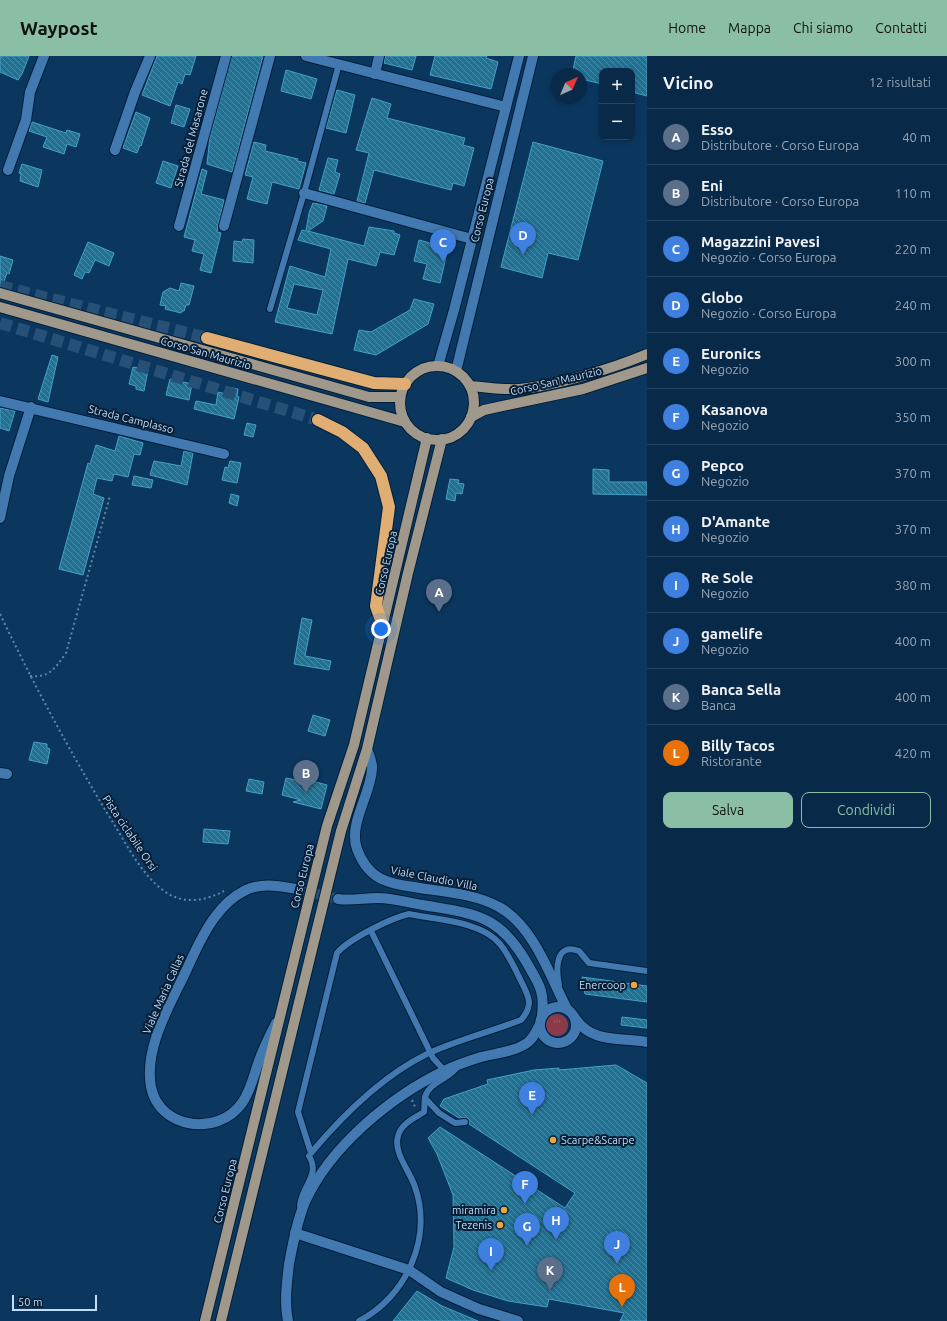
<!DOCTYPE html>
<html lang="it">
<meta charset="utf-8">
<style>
body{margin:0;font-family:Ubuntu,sans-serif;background:#163552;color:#f1f3f6}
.controls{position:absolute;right:12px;top:12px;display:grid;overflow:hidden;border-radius:8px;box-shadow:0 2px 6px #0003}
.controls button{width:36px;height:36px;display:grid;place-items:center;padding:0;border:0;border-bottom:1px solid #294560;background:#082947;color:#f1f3f6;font:20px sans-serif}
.compass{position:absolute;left:551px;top:12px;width:36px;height:36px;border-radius:50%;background:#082947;box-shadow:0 2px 6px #0003;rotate:44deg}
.scale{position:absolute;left:12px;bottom:10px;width:85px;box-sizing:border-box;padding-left:4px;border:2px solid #c0ddfb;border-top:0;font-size:11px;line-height:14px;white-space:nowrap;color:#c0ddfb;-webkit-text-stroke:3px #071e35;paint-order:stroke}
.you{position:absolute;left:381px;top:573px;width:14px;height:14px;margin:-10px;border:3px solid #fff;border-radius:50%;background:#1a73e8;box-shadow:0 0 0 6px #1a73e833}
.badge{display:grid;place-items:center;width:26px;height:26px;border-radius:50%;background:#8abfa5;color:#fff;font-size:13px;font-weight:700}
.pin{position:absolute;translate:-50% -33px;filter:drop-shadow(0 1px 2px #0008)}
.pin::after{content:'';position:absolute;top:21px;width:14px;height:12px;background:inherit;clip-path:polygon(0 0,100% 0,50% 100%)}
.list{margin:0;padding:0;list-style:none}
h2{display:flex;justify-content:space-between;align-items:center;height:52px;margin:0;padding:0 16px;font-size:17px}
h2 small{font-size:13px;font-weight:400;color:#98a6b4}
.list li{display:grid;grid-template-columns:26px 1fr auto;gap:12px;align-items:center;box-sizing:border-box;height:56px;padding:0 16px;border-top:1px solid #294560}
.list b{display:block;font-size:15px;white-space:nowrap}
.list p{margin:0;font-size:13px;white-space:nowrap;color:#98a6b4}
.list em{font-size:13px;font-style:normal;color:#98a6b4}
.actions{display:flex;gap:8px;padding:12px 16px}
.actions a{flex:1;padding:9px 0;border:1px solid #8abfa5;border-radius:8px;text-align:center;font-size:14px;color:#8abfa5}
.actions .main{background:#8abfa5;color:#111}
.map{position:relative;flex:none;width:647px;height:1265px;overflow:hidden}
header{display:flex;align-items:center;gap:24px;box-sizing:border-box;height:56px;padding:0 20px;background:#8abfa5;color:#111}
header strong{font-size:19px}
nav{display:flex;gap:22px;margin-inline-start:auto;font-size:14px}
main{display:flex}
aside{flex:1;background:#082947}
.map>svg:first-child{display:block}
.grass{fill:url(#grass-tufts)}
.building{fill:url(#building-back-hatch);stroke:#44a0c8;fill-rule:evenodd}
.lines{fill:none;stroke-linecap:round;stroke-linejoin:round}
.street-tunnel{stroke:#265076;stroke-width:10;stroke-dasharray:10 5;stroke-linecap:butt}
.highway-tunnel{stroke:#265076;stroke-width:12;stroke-dasharray:12 6;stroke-linecap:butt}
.lane-casing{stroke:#011e39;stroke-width:8}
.street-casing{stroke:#011e39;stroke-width:12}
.secondary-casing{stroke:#011e39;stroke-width:12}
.primary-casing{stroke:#011e39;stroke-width:12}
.highway-casing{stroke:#011e39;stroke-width:14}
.path{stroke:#6186a9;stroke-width:2;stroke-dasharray:2 3;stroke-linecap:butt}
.lane{stroke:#4179b0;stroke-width:6}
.street{stroke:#4179b0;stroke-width:10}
.secondary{stroke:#4179b0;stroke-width:10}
.primary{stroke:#a0998b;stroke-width:10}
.highway{stroke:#e0ae72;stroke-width:12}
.poi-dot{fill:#f1a540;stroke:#071e35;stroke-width:1.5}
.labels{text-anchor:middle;stroke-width:4;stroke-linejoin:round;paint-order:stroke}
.street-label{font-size:11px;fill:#c0ddfb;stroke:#071e35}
.poi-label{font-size:11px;fill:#c0ddfb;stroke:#071e35;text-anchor:end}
</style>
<header>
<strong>Waypost</strong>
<nav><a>Home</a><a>Mappa</a><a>Chi siamo</a><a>Contatti</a></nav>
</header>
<main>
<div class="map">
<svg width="647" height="1265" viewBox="0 0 647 1265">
<defs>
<pattern id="grass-tufts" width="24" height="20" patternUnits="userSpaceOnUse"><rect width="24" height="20" fill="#8b3a4a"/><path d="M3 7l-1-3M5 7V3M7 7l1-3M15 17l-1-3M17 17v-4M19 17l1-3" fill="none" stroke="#9a5665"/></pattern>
<pattern id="building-back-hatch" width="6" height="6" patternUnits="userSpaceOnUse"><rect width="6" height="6" fill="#207192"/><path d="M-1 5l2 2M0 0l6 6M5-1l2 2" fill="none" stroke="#498ba8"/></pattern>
</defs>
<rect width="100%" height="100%" fill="#0b375f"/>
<circle class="grass" cx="557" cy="969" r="11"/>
<g class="building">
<path d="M 0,0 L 29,0 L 22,18 L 18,24 L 0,16 Z"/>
<path d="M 157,0 L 196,0 L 190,19 L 185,18 L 182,28 L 178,26 L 170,50 L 142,39 Z"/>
<path d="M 232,0 L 263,0 L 232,116 L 207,108 L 210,81 Z"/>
<path d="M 385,0 L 416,0 L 412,14 L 384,7 Z"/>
<path d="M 435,0 L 487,0 L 486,2 L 498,6 L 491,33 L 430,19 Z"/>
<path d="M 576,0 L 647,0 L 647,40 L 632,36 L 632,15 L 602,15 L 602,28 L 581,23 L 581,18 L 572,18 Z"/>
<path d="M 286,14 L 317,23 L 311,43 L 281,35 Z"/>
<path d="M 337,34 L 355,39 L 346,77 L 326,72 Z"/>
<path d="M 372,42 L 391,48 L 387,62 L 465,82 L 463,89 L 474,92 L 464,130 L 453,127 L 451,134 L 374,114 L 365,147 L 357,145 L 369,97 L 356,94 Z"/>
<path d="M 176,49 L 190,53 L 184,71 L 171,67 Z"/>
<path d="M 136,56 L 150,62 L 141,90 L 140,89 L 137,97 L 123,92 Z"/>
<path d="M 32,66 L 66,77 L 67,74 L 80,78 L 76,91 L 67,88 L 64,98 L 43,91 L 47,81 L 29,75 Z"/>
<path d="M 254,86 L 266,89 L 265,95 L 298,103 L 297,105 L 306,107 L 299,133 L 272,126 L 267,148 L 247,143 L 253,121 L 245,119 Z"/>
<path d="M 533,86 L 603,105 L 578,204 L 548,197 L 542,222 L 501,211 Z"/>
<path d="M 328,102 L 338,104 L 335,116 L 340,118 L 334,138 L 319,134 Z"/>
<path d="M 163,105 L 178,110 L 171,132 L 156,127 Z"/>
<path d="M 22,108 L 42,114 L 38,131 L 20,125 L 21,118 L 19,117 Z"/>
<path d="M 202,113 L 207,115 L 201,138 L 224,144 L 218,169 L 217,176 L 221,177 L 211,217 L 200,214 L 204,198 L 192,195 L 195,184 L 184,181 Z"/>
<path d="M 313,147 L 327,150 L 323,165 L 308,175 L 364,190 L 369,171 L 394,175 L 394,177 L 400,179 L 394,199 L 380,196 L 376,210 L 348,203 L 332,278 L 275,266 L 290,210 L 325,221 L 331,193 L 298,184 L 302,174 L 306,175 L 309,157 ZM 294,228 L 323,234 L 317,259 L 287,252 Z"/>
<path d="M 243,183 L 254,184 L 253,207 L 233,205 L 234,185 L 242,186 Z"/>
<path d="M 419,184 L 448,192 L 440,227 L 423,223 L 427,208 L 414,205 Z"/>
<path d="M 88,186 L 114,197 L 109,210 L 95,204 L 89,217 L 85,216 L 82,223 L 74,219 Z"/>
<path d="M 0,200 L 13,204 L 9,218 L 7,217 L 2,231 L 0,231 Z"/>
<path d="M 181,227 L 194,230 L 189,249 L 186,249 L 184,255 L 182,255 L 181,257 L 165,253 L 166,250 L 160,249 L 163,236 L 170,232 L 179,235 Z"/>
<path d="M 414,243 L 434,248 L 428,268 L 376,299 L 354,294 L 359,274 L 371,276 L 410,254 Z"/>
<path d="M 52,299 L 58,301 L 48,346 L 38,343 Z"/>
<path d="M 133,311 L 148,314 L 144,335 L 136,333 L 136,330 L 129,328 Z"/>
<path d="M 170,323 L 192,328 L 189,344 L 166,339 Z"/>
<path d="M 227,331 L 238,333 L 237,340 L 239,341 L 234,363 L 194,353 L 196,345 L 216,349 L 218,336 L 226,338 Z"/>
<path d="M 0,352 L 15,355 L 9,375 L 0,372 Z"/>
<path d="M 247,367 L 256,369 L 253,381 L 244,379 Z"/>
<path d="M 119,380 L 143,387 L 140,399 L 134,398 L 128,421 L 114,418 L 112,425 L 97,422 L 93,438 L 104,442 L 83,519 L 59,513 L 88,407 L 90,408 L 96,389 L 115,395 Z"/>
<path d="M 184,395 L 193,397 L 187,429 L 150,419 L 154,405 L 181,410 Z"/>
<path d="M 230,405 L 241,407 L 237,427 L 222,424 L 225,411 L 228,412 Z"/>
<path d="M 593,413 L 609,414 L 609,426 L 647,426 L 647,439 L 593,438 Z"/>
<path d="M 134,420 L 153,424 L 151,432 L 132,429 Z"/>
<path d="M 450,423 L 459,424 L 458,427 L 464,428 L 462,438 L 456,437 L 455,445 L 446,443 Z"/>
<path d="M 231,438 L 239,440 L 237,450 L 229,447 Z"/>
<path d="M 302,562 L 312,564 L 305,600 L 331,605 L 329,614 L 294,608 Z"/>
<path d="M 313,659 L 330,664 L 325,680 L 308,675 Z"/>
<path d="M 34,686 L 47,688 L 47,692 L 50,693 L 47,708 L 29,704 Z"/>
<path d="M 297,721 L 327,729 L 321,753 L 293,746 L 301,744 L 282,739 L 286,722 L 296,724 Z"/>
<path d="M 249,723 L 264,726 L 262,738 L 246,735 Z"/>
<path d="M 204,773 L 230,775 L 228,788 L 203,786 Z"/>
<path d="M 582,921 L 647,930 L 647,946 L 585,938 Z"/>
<path d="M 622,961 L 647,964 L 647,972 L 621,969 Z"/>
<path d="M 616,1009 L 647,1027 L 647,1265 L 620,1265 L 624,1257 L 549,1243 L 547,1251 L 508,1245 L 473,1234 L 446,1222 L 454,1191 L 453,1139 L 437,1098 L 428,1082 L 440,1071 L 565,1152 L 575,1137 L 469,1068 L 469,1065 L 467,1062 L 459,1062 L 440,1050 L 444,1043 L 488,1028 L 487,1024 L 534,1014 L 559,1012 L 559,1014 Z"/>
<path d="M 417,1235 L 442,1250 L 478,1265 L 393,1265 Z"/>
</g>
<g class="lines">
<path class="street-tunnel" d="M 297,833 L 338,843"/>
<g class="highway-tunnel">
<path d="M 0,230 L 207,282"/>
<path d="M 0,267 L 318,364"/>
</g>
<defs>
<g id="lane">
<path d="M 270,253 L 304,137 L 339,8"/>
<path d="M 409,858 C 437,864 481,865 500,888 C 509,899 515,913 521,925 C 529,941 534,949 521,964 C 490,976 457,984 427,998 C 382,1020 343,1059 311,1097 L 298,1056 L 337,897 C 349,883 391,862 409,858 Z"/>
<path d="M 371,875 L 433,1002 L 444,1014"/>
<path d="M 559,929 C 556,914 555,886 579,895 L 589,907 L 647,915"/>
<path d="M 425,1042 L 439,1057 L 455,1067 L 465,1066"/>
<path d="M 300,1150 C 301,1131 321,1119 309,1100"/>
<path d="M 359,1265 C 406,1241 433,1182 415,1131 C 410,1115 393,1097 398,1080 C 401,1068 414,1062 424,1056 C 425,1051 424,1045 425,1041 C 430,1025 449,1024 459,1009"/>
</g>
<g id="street">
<path d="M 306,0 L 506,51"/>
<path d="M 375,18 L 379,0"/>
<path d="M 115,94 L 135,36 L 150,0"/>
<path d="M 8,114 L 26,64 L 30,36 L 44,0"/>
<path d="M 304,137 L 472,183"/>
<path d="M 179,170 L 226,0"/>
<path d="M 224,170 L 270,0"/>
<path d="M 0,345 L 224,398"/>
<path d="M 0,462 L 9,420 L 31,351"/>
<path d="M 367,693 C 369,699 373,707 372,713 C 371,738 348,768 357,793 C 362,806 371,819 384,824 C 395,829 408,830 420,832 C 445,836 476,838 499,851 C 533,869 550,920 567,953"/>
<path d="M 0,717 L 7,718"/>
<path d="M 338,843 C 351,845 364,842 378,842 C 393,842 409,847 423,849 C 474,858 499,858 527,907 C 538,927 545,934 542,958"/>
<circle cx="558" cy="969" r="18"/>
<path d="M 575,962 C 592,988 620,981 647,986"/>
<path d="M 276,967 C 271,977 266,987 262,997 C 255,1013 252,1033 242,1047 C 218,1081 159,1073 151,1031 C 144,992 169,951 185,917 C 194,898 202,878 215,861 C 223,850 232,841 244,835 C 261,826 279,830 297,833"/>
<path d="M 295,1177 L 409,1214 L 441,1236 L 479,1253 L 518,1265"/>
<path d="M 288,1265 C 284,1247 287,1226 289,1208 C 293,1187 297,1165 305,1146 C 330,1091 390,1041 444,1015 C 456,1009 468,1005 481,1001 C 496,997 514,996 527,987 C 533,983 536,976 539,970"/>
</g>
<g id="secondary">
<path d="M 438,310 L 454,254 L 519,0"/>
<path d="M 456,315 L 533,0"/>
</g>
<g id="primary">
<path d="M 0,237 L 369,341 L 400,341"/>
<path d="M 0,251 L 405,366"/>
<circle cx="437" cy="347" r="37"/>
<path d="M 470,330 C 486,331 503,334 519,333 C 555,330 614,312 647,298"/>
<path d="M 471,361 L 484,354 L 583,333 L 647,312"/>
<path d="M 205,1265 L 327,770 L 354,689 L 427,382"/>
<path d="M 221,1265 L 341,775 L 367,693 L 408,517 L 442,383"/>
</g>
<g id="highway">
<path d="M 207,282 L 374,327 L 405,328"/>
<path d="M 318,364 L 342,376 L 363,392 L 381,420 L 389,451 L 376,550 L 383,570"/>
</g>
</defs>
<use href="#lane" class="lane-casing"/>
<use href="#street" class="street-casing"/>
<use href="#secondary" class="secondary-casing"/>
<use href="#primary" class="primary-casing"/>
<use href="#highway" class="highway-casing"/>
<g class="path">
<path d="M 0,558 C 34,629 71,698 112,765 C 127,789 141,818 164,835 C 183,849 205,845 224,835"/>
<path d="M 30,620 C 50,622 55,612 66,597 L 110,440"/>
<path d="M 412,1044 L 416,1053"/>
</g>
<use href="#lane" class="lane"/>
<use href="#street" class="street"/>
<use href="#secondary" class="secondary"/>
<use href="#primary" class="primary"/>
<use href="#highway" class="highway"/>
</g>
<g class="poi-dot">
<circle cx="634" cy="929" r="4"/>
<circle cx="553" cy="1084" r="4"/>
<circle cx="504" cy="1154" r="4"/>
<circle cx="500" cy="1169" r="4"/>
</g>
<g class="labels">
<g class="street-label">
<text transform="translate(191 82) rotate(-75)" y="4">Strada del Masarone</text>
<text transform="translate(482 154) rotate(-76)" y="4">Corso Europa</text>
<text transform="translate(206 297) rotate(16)" y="4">Corso San Maurizio</text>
<text transform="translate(556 325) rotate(-13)" y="4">Corso San Maurizio</text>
<text transform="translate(131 363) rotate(14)" y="4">Strada Camplasso</text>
<text transform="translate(386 507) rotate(-77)" y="4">Corso Europa</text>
<text transform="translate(130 777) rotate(56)" y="4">Pista ciclabile Orsi</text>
<text transform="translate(302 820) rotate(-76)" y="4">Corso Europa</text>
<text transform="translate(434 822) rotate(11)" y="4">Viale Claudio Villa</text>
<text transform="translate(163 938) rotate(-66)" y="4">Viale Maria Callas</text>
<text transform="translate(225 1135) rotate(-76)" y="4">Corso Europa</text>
</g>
<g class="poi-label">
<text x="626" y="933">Enercoop</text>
<text x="561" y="1088" text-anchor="start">Scarpe&amp;Scarpe</text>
<text x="496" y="1158">miramira</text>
<text x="492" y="1173">Tezenis</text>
</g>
</g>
</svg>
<div class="controls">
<button>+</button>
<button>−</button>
</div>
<svg class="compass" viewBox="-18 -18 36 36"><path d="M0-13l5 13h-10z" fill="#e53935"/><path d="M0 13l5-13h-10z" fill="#98a6b4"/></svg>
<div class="scale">50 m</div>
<div class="you"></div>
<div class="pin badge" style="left:439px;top:556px;background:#5c6f8a">A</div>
<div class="pin badge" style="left:306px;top:737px;background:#5c6f8a">B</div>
<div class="pin badge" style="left:443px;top:206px;background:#3f7fe0">C</div>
<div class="pin badge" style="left:523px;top:199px;background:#3f7fe0">D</div>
<div class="pin badge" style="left:532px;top:1059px;background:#3f7fe0">E</div>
<div class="pin badge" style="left:525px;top:1148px;background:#3f7fe0">F</div>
<div class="pin badge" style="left:527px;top:1190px;background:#3f7fe0">G</div>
<div class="pin badge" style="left:556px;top:1184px;background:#3f7fe0">H</div>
<div class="pin badge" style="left:491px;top:1215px;background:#3f7fe0">I</div>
<div class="pin badge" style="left:617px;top:1208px;background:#3f7fe0">J</div>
<div class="pin badge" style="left:550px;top:1234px;background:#5c6f8a">K</div>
<div class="pin badge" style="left:622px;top:1251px;background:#e8710a">L</div>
</div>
<aside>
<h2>Vicino<small>12 risultati</small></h2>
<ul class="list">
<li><span class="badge" style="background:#5c6f8a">A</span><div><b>Esso</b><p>Distributore · Corso Europa</p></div><em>40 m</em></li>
<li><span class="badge" style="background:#5c6f8a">B</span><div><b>Eni</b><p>Distributore · Corso Europa</p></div><em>110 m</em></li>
<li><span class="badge" style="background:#3f7fe0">C</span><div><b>Magazzini Pavesi</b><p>Negozio · Corso Europa</p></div><em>220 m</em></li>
<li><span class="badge" style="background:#3f7fe0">D</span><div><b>Globo</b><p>Negozio · Corso Europa</p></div><em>240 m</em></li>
<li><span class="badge" style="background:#3f7fe0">E</span><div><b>Euronics</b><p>Negozio</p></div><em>300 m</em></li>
<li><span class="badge" style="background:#3f7fe0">F</span><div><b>Kasanova</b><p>Negozio</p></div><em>350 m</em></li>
<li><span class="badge" style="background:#3f7fe0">G</span><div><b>Pepco</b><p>Negozio</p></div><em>370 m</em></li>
<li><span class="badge" style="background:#3f7fe0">H</span><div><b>D'Amante</b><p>Negozio</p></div><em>370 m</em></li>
<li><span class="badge" style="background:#3f7fe0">I</span><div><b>Re Sole</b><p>Negozio</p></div><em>380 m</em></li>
<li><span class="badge" style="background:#3f7fe0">J</span><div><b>gamelife</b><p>Negozio</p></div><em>400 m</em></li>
<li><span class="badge" style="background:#5c6f8a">K</span><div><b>Banca Sella</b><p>Banca</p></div><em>400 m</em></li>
<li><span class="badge" style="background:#e8710a">L</span><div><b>Billy Tacos</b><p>Ristorante</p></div><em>420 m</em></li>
</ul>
<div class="actions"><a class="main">Salva</a><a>Condividi</a></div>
</aside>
</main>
